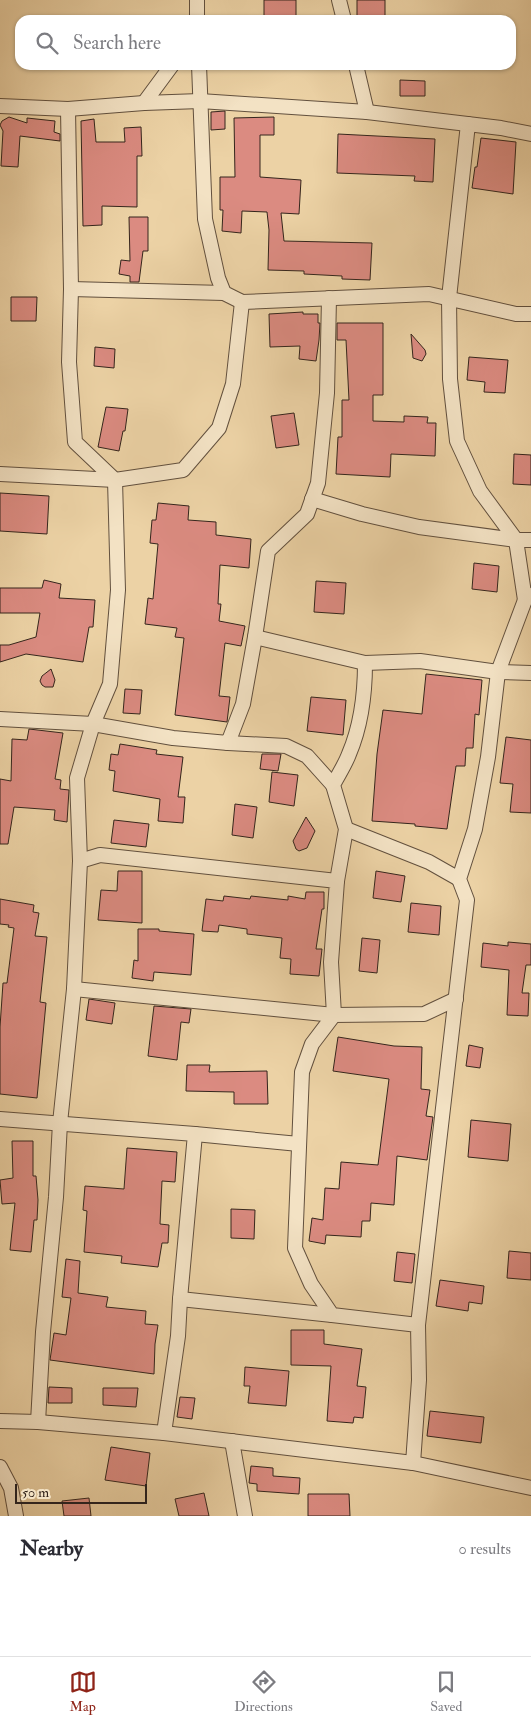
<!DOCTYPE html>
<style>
body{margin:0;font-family:"IM FELL Double Pica",serif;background:#f2f2f3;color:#2b2b33}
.scale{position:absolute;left:15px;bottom:12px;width:132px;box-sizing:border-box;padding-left:5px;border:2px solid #34251c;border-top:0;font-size:14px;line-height:18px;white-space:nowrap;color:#34251c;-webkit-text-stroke:4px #f3e2c4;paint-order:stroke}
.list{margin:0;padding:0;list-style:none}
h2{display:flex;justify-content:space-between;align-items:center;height:65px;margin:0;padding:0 20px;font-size:21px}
h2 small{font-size:16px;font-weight:400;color:#7c7c81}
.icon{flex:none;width:28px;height:28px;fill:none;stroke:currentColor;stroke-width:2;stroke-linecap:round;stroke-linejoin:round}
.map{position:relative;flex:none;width:531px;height:1516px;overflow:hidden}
.search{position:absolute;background:#fff;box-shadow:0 1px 4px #0004;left:15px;right:15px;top:15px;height:55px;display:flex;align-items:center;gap:12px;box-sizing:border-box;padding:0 18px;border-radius:15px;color:#7c7c81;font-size:19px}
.sheet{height:140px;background:#fff}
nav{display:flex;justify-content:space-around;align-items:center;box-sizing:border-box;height:70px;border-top:1px solid #e1e1e2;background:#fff;font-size:14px;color:#7c7c81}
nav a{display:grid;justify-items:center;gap:2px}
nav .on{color:#8f2418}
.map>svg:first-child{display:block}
.building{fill:#db8b81;stroke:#34251c}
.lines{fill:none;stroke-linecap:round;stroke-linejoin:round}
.street-casing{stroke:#62503e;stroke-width:16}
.street{stroke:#f3e2c4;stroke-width:14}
</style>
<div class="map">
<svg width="531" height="1516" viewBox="0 0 531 1516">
<rect width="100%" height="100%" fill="#ecd2a5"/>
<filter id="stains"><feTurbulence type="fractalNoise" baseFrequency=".004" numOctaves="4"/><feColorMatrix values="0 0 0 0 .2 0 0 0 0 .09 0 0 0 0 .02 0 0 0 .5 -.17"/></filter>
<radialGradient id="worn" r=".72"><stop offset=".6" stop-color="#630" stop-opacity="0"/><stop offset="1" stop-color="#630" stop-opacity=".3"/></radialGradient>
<g class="building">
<rect x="264" y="0" width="32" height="20"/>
<rect x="357" y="0" width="28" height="20"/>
<path d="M 400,80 L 425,81 L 425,96 L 400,96 Z"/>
<path d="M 225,111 L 225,129 L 211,130 L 211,112 Z"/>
<path d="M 9,117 L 27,123 L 27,118 L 55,121 L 54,132 L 60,134 L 60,141 L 20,136 L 18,167 L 1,166 L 3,131 L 0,125 L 2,121 Z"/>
<path d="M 274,117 L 274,135 L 260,135 L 260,177 L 301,180 L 299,214 L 281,213 L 284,241 L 372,243 L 370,280 L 342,279 L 342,276 L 304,274 L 304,271 L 268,270 L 269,230 L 267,212 L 242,211 L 241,233 L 222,231 L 223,210 L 220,210 L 220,177 L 235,177 L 234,118 Z"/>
<path d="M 94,119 L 96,142 L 125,142 L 124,128 L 141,127 L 142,156 L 137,156 L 137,207 L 102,206 L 102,225 L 83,226 L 81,121 Z"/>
<path d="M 338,134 L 435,139 L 433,182 L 414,181 L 415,176 L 337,173 Z"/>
<path d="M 481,138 L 516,142 L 513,194 L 472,188 L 475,167 L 477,167 Z"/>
<path d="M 129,217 L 148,217 L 148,251 L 143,251 L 139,282 L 130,282 L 130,276 L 119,274 L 121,260 L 130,261 Z"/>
<path d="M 11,297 L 37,297 L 36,321 L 11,321 Z"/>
<path d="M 303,312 L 303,314 L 318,314 L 318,323 L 320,323 L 319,340 L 316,361 L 299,359 L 300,346 L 270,347 L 269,314 Z"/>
<path d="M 337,323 L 383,323 L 383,395 L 373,395 L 373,421 L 404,422 L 404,416 L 428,417 L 427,423 L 436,423 L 435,456 L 391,454 L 390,477 L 336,474 L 338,437 L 342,437 L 342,400 L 349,400 L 346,340 L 337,340 Z"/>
<path d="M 411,334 L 425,350 L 426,354 L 422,361 L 413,358 Z"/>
<path d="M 95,347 L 115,349 L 114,368 L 94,366 Z"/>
<path d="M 469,357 L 508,360 L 505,393 L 484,392 L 485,382 L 467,380 Z"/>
<path d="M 106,407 L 128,409 L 125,431 L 123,431 L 119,451 L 98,447 Z"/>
<path d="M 294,413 L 299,445 L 276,448 L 271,416 Z"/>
<path d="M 514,454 L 531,455 L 531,485 L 513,484 Z"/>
<path d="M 0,493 L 49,496 L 47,534 L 0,531 Z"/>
<path d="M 158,503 L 189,506 L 188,520 L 216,522 L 216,535 L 251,539 L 249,568 L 220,565 L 218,604 L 221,604 L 219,621 L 245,626 L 241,646 L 225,643 L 219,696 L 230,697 L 227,722 L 175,715 L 184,638 L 175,637 L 177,628 L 145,624 L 148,598 L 153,599 L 158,544 L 150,543 L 152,520 L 156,520 Z"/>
<path d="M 474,563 L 499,566 L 497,592 L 472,589 Z"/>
<path d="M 44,580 L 61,584 L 59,598 L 95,600 L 93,627 L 89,627 L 83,662 L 26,654 L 0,662 L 0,645 L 9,645 L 36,637 L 40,613 L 0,613 L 0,588 L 42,588 Z"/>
<path d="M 316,581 L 346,583 L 344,614 L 314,612 Z"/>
<path d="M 51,669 L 55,680 L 53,687 L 45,687 L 42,685 L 40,681 L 42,676 Z"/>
<path d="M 426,674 L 482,680 L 479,715 L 475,714 L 473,748 L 466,748 L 465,766 L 456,766 L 447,829 L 415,826 L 415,824 L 372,821 L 377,754 L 383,710 L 422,714 Z"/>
<path d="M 125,689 L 142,690 L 140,714 L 123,713 Z"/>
<path d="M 311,697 L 346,700 L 343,735 L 307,731 Z"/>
<path d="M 29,729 L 63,733 L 55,779 L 61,780 L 60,789 L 69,790 L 67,822 L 54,820 L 55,810 L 14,807 L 8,844 L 0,844 L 0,779 L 11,781 L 12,739 L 27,740 Z"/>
<path d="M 506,737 L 531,740 L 531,813 L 510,812 L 513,784 L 500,783 Z"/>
<path d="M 120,744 L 157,750 L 156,754 L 183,757 L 178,797 L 185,797 L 183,823 L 158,821 L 160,799 L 113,791 L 115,771 L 109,770 L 111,754 L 118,755 Z"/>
<path d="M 262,754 L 281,754 L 278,771 L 260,769 Z"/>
<path d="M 272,772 L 298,775 L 294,806 L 269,802 Z"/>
<path d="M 235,804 L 257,807 L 253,838 L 232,835 Z"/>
<path d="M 306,817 L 315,831 L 307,848 L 299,851 L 296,849 L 293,841 Z"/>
<path d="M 114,820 L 149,824 L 146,847 L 111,843 Z"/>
<path d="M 118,871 L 142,871 L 142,923 L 98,920 L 101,890 L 117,891 Z"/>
<path d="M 376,871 L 405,876 L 401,902 L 373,898 Z"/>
<path d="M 306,892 L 324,892 L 324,909 L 322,909 L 316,949 L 322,949 L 319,976 L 290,974 L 291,959 L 280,958 L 282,938 L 247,934 L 247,929 L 219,925 L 218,932 L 202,931 L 206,899 L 223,901 L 224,896 L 250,899 L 251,896 L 288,900 L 288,896 L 305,899 Z"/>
<path d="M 0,899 L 34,905 L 33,912 L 39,913 L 35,936 L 47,937 L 40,1002 L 46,1003 L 37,1098 L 0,1094 L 0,1027 L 3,983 L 7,983 L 14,928 L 8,927 L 9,925 L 0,924 Z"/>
<path d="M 411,903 L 441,906 L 439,935 L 408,932 Z"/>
<path d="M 138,929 L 159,929 L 159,931 L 194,934 L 191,975 L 154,972 L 153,981 L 132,978 L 134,960 L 138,961 Z"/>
<path d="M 362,938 L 380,940 L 377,973 L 359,971 Z"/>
<path d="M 508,942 L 531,944 L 531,965 L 526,965 L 522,993 L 529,993 L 528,1016 L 507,1015 L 509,970 L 481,967 L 483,943 L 508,946 Z"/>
<path d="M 89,999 L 115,1003 L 112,1024 L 86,1020 Z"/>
<path d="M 154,1006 L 191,1009 L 189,1023 L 181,1022 L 177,1060 L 148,1056 Z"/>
<path d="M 338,1037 L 394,1046 L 422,1047 L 421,1089 L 430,1090 L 426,1116 L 433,1117 L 427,1160 L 397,1156 L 394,1205 L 371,1203 L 370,1221 L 362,1221 L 361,1237 L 326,1235 L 325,1244 L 309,1241 L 312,1218 L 323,1220 L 325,1188 L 339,1189 L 341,1162 L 378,1165 L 389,1079 L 333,1071 Z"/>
<path d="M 469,1045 L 483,1048 L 480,1068 L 466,1066 Z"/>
<path d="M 187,1065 L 210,1065 L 209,1072 L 267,1071 L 268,1104 L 234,1104 L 234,1092 L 186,1091 Z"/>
<path d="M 471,1120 L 511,1124 L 508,1161 L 468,1157 Z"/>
<path d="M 12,1141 L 33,1141 L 33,1176 L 36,1176 L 38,1200 L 37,1220 L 34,1220 L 31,1252 L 10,1250 L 15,1203 L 2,1204 L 0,1180 L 13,1178 Z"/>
<path d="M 127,1148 L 177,1152 L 175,1182 L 162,1181 L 160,1224 L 169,1225 L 168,1243 L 162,1243 L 158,1267 L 121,1263 L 122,1256 L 84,1252 L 87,1211 L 83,1210 L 85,1186 L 124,1189 Z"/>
<path d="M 231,1209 L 255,1210 L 254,1239 L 231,1238 Z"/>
<path d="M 509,1251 L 531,1253 L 531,1280 L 507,1278 Z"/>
<path d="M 397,1252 L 415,1254 L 412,1283 L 394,1281 Z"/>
<path d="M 66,1259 L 80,1261 L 78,1293 L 108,1297 L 106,1307 L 146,1311 L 145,1324 L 158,1325 L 155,1344 L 154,1374 L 50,1360 L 54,1333 L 66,1335 L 71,1298 L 62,1297 Z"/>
<path d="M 440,1280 L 484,1286 L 482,1304 L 469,1302 L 468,1311 L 436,1306 Z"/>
<path d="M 291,1330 L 324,1330 L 324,1344 L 362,1349 L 357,1386 L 366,1387 L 363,1418 L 354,1417 L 353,1423 L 327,1421 L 331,1366 L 291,1365 Z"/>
<path d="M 245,1367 L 289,1371 L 286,1406 L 248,1403 L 250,1386 L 244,1386 Z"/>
<path d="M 49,1387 L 72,1388 L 72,1403 L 48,1403 Z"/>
<path d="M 103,1388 L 138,1388 L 136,1407 L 103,1405 Z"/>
<path d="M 180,1397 L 195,1398 L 192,1419 L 177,1417 Z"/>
<path d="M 430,1411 L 484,1417 L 481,1443 L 427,1436 Z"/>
<path d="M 111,1447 L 150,1453 L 146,1486 L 105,1480 Z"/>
<path d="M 251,1466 L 273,1468 L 273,1476 L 300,1478 L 299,1494 L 257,1491 L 257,1484 L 249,1483 Z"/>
<path d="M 204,1493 L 209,1516 L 179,1516 L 175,1499 Z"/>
<path d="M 308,1494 L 349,1494 L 350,1516 L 308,1516 Z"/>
<path d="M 89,1498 L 91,1516 L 64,1516 L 62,1501 Z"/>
</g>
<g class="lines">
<defs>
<g id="street">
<path d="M 197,0 L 197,20"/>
<path d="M 339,0 L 344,20"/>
<path d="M 199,65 L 205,219 L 218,278 L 224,293 L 242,302 L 429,294 L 516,314 L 531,314"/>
<path d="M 356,65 L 367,112"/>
<path d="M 144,103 L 172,65"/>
<path d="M 0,106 L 68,109 L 144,103 L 200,101 L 367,112 L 501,128 L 531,134"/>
<path d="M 468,124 L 449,298 L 450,379 L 457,441 L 480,491 L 516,540 L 525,600"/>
<path d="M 71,289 L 224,293"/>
<path d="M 329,298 L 327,393 L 318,483 L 307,514 L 268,551 L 255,637 L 365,663 L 420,661 L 498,672 L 531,673"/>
<path d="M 0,474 L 115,480 L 183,470 L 219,428 L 233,384 L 242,302"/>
<path d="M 312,499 L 362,514 L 419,527 L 516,540 L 531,540"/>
<path d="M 0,719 L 93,724 L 173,738 L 228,743 L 243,704 L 255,637"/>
<path d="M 228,743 L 286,746 L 307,756 L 333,785"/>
<path d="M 346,829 L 429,862 L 459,879"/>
<path d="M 80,861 L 100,855 L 337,881 L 331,962 L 334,1015 L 312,1044 L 302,1072 L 295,1248 L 311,1284 L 332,1315 L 418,1325 L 419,1380 L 413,1463"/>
<path d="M 337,881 L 346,829 L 333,785 C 338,775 345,765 349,754 C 361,726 365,694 365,663"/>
<path d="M 74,989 L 334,1015 L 424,1014 L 456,999"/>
<path d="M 0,1119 L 195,1134 L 180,1299 L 178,1336 L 164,1433"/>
<path d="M 195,1134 L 299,1144"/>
<path d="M 180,1299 L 332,1315"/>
<path d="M 418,1325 L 467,900 L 459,879 L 475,829 L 488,757 L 498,672 L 525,600 L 531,595"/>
<path d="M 0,1421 L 38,1422 L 164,1433 L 413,1463 L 531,1488"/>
<path d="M 38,1422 L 43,1332 L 56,1197 L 60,1123 L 74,989 L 80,861 L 77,778 L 93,724 L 110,684 L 118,590 L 115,480 L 75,442 L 69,362 L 71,289 L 68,109"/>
<path d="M 232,1441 L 245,1516"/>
<path d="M 0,1467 L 11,1488 L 16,1516"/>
</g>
</defs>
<use href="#street" class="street-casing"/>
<use href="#street" class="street"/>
</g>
<rect width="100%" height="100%" filter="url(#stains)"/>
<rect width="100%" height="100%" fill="url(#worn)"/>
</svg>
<div class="scale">50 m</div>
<div class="search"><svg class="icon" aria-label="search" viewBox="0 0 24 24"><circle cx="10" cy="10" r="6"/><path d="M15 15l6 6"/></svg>Search here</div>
</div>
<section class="sheet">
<h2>Nearby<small>0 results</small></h2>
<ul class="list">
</ul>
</section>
<nav>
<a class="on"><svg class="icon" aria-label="map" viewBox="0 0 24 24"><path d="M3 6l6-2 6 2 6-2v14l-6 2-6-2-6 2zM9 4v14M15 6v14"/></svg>Map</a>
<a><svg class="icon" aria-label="directions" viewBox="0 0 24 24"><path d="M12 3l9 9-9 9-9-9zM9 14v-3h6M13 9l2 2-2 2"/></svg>Directions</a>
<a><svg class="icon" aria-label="saved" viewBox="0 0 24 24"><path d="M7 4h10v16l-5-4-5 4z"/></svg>Saved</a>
</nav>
